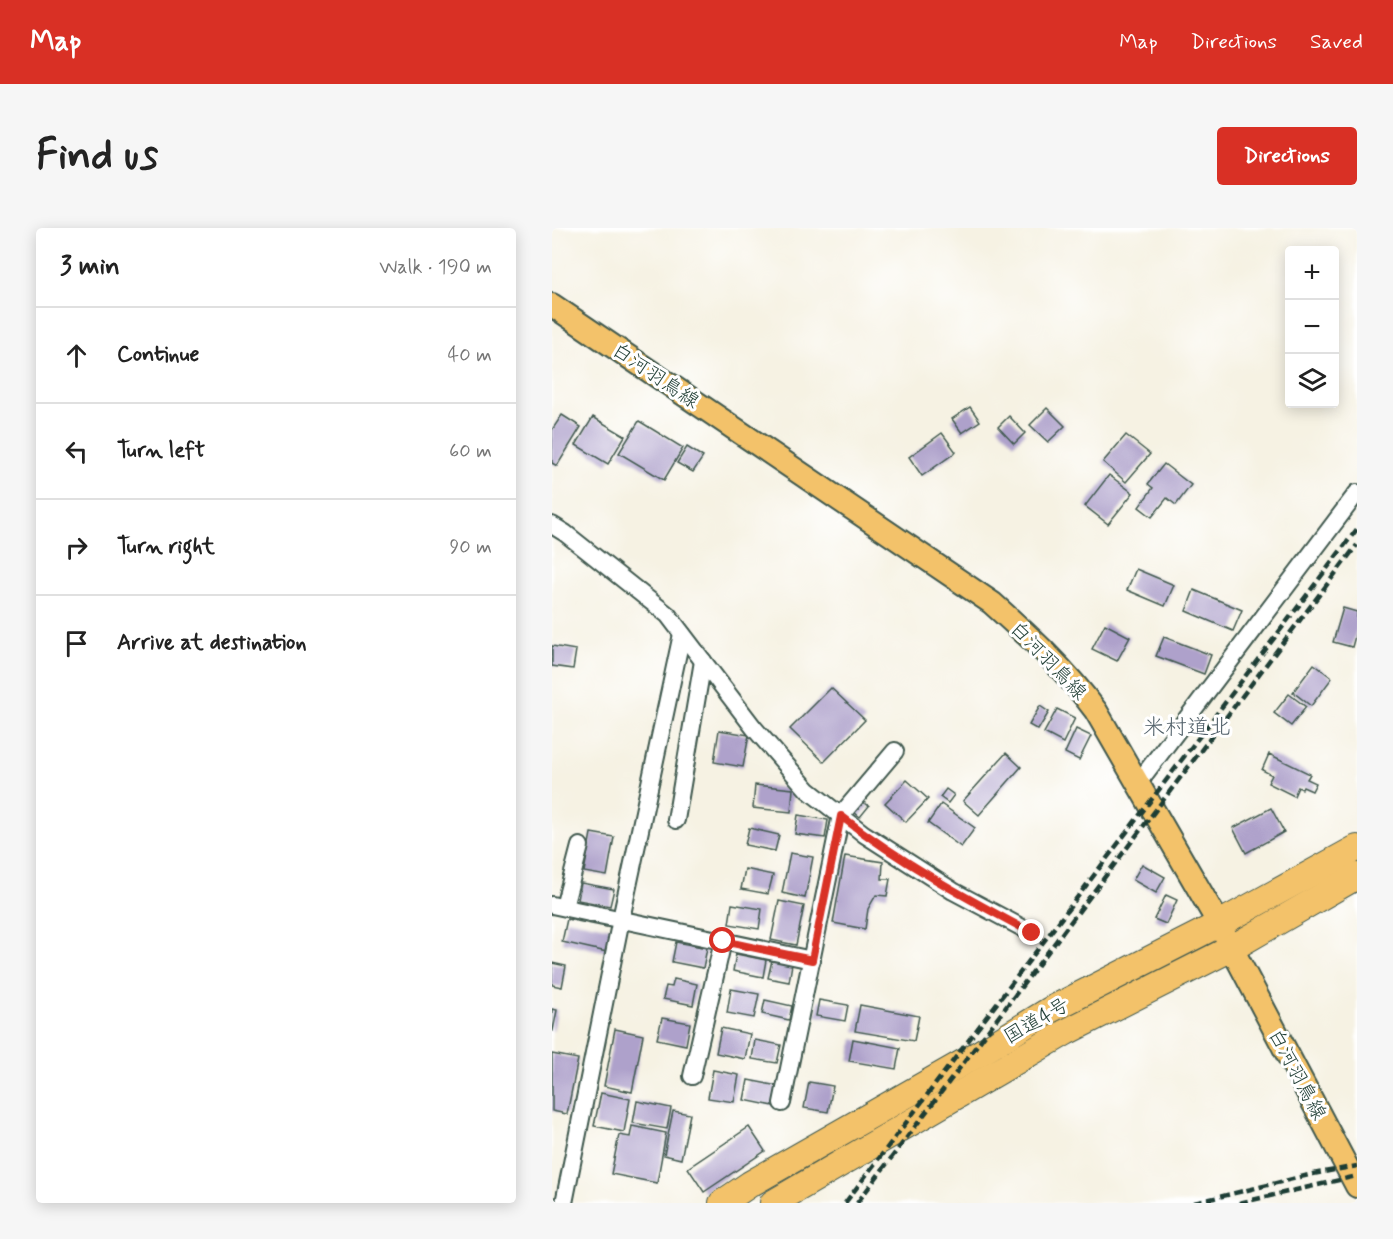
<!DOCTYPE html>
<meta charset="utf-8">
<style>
body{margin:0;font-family:Mynerve,"Klee One",sans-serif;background:#f6f6f6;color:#222}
.controls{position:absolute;right:18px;top:18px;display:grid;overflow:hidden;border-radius:6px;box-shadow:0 3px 15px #0003}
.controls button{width:54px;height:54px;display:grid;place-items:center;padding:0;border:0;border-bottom:2px solid #e0e0e0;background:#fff;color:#222;font:30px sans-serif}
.stop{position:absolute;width:18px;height:18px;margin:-14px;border:4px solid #d93025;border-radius:50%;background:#fff}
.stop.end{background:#d93025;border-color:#fff;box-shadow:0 2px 6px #0008}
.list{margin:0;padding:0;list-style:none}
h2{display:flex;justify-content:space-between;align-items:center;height:78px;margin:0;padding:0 24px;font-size:26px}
h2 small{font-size:20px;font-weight:400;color:#767676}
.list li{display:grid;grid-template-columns:39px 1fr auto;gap:18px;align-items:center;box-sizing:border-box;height:96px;padding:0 24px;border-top:2px solid #e0e0e0}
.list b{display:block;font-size:22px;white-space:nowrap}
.list em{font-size:20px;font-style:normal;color:#767676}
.icon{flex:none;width:33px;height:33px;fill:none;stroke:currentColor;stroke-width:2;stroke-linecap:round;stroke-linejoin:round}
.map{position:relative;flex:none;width:805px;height:975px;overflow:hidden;border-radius:6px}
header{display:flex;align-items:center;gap:36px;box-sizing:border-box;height:84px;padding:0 30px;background:#d93025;color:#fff}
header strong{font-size:28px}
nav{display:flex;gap:33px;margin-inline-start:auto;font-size:21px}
.intro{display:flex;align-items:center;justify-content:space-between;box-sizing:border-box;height:144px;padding:0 36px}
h1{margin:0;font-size:42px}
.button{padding:15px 27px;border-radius:6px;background:#d93025;color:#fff;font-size:21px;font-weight:700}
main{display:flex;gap:36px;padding:0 36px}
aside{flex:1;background:#fff;border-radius:6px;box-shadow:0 3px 15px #0003}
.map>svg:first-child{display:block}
.building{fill:#aea1cb}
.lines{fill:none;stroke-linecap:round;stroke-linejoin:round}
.minor-casing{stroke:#3f584e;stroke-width:20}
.major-casing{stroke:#3f584e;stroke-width:26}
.highway-casing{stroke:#3f584e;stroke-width:28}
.minor{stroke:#fff;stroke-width:16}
.major{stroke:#f3c26a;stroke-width:22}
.highway{stroke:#f3c26a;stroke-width:26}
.rail{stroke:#1f3d34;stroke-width:4.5;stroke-dasharray:9 4.5;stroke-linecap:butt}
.route{stroke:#d93025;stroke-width:8}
.labels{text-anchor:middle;stroke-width:6;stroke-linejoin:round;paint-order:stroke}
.street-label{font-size:20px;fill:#1f3d34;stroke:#fff}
.quarter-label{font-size:22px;fill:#516069;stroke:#fff}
</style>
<header>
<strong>Map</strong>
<nav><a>Map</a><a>Directions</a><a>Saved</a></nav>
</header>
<div class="intro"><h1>Find us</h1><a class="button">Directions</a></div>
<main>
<aside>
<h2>3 min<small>Walk · 190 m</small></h2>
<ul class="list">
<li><svg class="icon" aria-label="ahead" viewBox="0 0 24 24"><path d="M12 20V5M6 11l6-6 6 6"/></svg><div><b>Continue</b></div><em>40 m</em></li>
<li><svg class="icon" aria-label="left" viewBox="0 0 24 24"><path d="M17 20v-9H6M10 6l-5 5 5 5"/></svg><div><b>Turn left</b></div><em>60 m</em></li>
<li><svg class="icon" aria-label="right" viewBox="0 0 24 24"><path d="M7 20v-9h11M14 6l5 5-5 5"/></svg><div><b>Turn right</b></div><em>90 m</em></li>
<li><svg class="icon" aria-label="arrive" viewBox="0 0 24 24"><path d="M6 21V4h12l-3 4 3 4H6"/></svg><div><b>Arrive at destination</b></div></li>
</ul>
</aside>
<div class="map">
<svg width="805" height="975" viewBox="0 0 805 975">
<rect width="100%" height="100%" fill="#fff"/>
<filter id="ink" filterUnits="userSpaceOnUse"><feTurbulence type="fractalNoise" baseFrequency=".0167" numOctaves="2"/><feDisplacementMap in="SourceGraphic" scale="12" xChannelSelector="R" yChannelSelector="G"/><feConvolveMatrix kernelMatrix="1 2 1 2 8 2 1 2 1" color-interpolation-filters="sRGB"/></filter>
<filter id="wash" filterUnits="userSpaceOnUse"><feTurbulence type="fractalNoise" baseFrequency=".008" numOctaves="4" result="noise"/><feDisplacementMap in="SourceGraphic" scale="24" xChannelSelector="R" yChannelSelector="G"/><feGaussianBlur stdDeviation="1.35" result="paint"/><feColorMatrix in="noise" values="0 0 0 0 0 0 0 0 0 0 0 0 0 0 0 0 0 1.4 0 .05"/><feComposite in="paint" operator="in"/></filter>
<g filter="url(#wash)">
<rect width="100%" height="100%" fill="#f6f2e3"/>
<g id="blocks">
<g class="building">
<path d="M 418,179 L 428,193 L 410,205 L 400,191 Z"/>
<path d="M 495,180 L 513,198 L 496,214 L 478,197 Z"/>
<path d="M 10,187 L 29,199 L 5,238 L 0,235 L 0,202 Z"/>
<path d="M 457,188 L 473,205 L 462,216 L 446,199 Z"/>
<path d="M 41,189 L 73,208 L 56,236 L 24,217 Z"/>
<path d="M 87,193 L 131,220 L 112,252 L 67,225 Z"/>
<path d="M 390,205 L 404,224 L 370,248 L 357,229 Z"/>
<path d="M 574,207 L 598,226 L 574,254 L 551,234 Z"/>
<path d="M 135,219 L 151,229 L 141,244 L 125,235 Z"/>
<path d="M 612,236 L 639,257 L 624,277 L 615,270 L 600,289 L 587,279 L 601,260 L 596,256 Z"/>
<path d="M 557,247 L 581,265 L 556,296 L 533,278 Z"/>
<path d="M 584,341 L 622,357 L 613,378 L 575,362 Z"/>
<path d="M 642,362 L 690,382 L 681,403 L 634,383 Z"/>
<path d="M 791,380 L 805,384 L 805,401 L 800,419 L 781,414 Z"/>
<path d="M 553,396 L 578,409 L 565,433 L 540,421 Z"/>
<path d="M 612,409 L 659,427 L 652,446 L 604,428 Z"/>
<path d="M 0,418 L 24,422 L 21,441 L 0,438 Z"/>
<path d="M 762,436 L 780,450 L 759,478 L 741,464 Z"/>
<path d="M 279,460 L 313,492 L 272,534 L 238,501 Z"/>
<path d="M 737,466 L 754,479 L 739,498 L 722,485 Z"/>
<path d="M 488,478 L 497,484 L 486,502 L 477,497 Z"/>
<path d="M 505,481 L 523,490 L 511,515 L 492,505 Z"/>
<path d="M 524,501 L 539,508 L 527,532 L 513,525 Z"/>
<path d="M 167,502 L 197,507 L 191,539 L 162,534 Z"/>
<path d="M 454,525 L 469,539 L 427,587 L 411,573 Z"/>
<path d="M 717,526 L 758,546 L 755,551 L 764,555 L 760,563 L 751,559 L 750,561 L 746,559 L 742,568 L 716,555 L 720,547 L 710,542 Z"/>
<path d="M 355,552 L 376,571 L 354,594 L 333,575 Z"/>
<path d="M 203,557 L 241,561 L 239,584 L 201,580 Z"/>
<path d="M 394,561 L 402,567 L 396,575 L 388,569 Z"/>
<path d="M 310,573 L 317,578 L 308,589 L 302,584 Z"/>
<path d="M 389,576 L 423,600 L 409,619 L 376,595 Z"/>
<path d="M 719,580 L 732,604 L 694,625 L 681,600 Z"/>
<path d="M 246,587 L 276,592 L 273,610 L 243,606 Z"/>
<path d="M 197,600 L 227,607 L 223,623 L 193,617 Z"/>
<path d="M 39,605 L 62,609 L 55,648 L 32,644 Z"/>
<path d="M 238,625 L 261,629 L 253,670 L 230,665 Z"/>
<path d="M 293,628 L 331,634 L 330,651 L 338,651 L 335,668 L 324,667 L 316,681 L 313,701 L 281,695 Z"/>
<path d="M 590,636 L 613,649 L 604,665 L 581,652 Z"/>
<path d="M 193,641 L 221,647 L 216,666 L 189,661 Z"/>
<path d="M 29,655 L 62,661 L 58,678 L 26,672 Z"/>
<path d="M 614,667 L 625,672 L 614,696 L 602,691 Z"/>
<path d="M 227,673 L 252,678 L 244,717 L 219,712 Z"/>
<path d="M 180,676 L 210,681 L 207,701 L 177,696 Z"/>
<path d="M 15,691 L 59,700 L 55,724 L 10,714 Z"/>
<path d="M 124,714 L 155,720 L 151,740 L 120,734 Z"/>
<path d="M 184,726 L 214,732 L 211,749 L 181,743 Z"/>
<path d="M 220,732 L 240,736 L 237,754 L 216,750 Z"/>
<path d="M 0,735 L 14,738 L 10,759 L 0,757 Z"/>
<path d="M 122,751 L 145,756 L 141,777 L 111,771 L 114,758 L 120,759 Z"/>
<path d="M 179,761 L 207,766 L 202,790 L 175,785 Z"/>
<path d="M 213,772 L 240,778 L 237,792 L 210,786 Z"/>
<path d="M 267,772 L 296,777 L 293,793 L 264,788 Z"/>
<path d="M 308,777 L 367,788 L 362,813 L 303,803 Z"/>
<path d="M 0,781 L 5,782 L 1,803 L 0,803 Z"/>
<path d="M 110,790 L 138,795 L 134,817 L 105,811 Z"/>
<path d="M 169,800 L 198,806 L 193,831 L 164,825 Z"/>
<path d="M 63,801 L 91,807 L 80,864 L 52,858 Z"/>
<path d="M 301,811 L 348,820 L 344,841 L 297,833 Z"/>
<path d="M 203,812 L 229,817 L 225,835 L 200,831 Z"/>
<path d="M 0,826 L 26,831 L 15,886 L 0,883 Z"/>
<path d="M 161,842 L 187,847 L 182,874 L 156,870 Z"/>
<path d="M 196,852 L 226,858 L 222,878 L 192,872 Z"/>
<path d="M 257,854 L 281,858 L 276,884 L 252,880 Z"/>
<path d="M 49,865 L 78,871 L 72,904 L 42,898 Z"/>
<path d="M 85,873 L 119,880 L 115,901 L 81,895 Z"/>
<path d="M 121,883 L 138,886 L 129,931 L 112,927 Z"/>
<path d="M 80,898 L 114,905 L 105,955 L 59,946 L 67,907 L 78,909 Z"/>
<path d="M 197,899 L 213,923 L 152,964 L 136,940 Z"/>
</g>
</g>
</g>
<g filter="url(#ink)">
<use href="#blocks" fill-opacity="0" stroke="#3f584e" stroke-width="1.5"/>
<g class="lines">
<defs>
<g id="minor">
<path d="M 0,297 L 13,305 L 116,387 L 202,500 L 256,562 L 312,606 L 401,663 L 480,705"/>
<path d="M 586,555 L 805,265"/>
<path d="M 124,592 L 151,433"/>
<path d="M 0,677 L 260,732"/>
<path d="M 12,679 L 28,618"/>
<path d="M 140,848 L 171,713"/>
<path d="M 230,875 L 289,587 L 343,523"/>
<path d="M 12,975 L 69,691 L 130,406"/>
</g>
<path id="major" d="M 0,77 L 440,375 C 480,411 512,440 544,483 L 667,696 L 805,958"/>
<g id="highway">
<path d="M 170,975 L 198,956 L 428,825 L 498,782 L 667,696 L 805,620"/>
<path d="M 221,975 L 514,804 L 680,720 L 805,648"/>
</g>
</defs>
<use href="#minor" class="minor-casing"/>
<use href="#major" class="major-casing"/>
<use href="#highway" class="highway-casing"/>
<use href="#minor" class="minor"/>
<use href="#major" class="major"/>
<use href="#highway" class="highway"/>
<g class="rail">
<path d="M 293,975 L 805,301"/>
<path d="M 305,975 L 805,317"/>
<path d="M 642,975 L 761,946 L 805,938"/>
<path d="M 687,975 L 805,948"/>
</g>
</g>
</g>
<g class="lines" filter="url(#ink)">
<path class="route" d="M 171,713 L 260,732 L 289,588 C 348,634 414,670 480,705"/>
</g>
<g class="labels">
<g class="street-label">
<text transform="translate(104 147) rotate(34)" y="7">白河羽鳥線</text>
<text transform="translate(497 432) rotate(46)" y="7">白河羽鳥線</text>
<text transform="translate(484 792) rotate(-30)" y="7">国道4号</text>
<text transform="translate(746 846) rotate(62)" y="7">白河羽鳥線</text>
</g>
<g class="quarter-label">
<text x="635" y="506">米村道北</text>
</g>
</g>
</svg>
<div class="controls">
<button>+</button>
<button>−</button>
<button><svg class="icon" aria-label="layers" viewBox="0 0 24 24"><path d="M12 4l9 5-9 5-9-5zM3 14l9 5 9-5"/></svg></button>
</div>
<div class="stop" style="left:171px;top:713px"></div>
<div class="stop end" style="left:480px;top:705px"></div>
</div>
</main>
